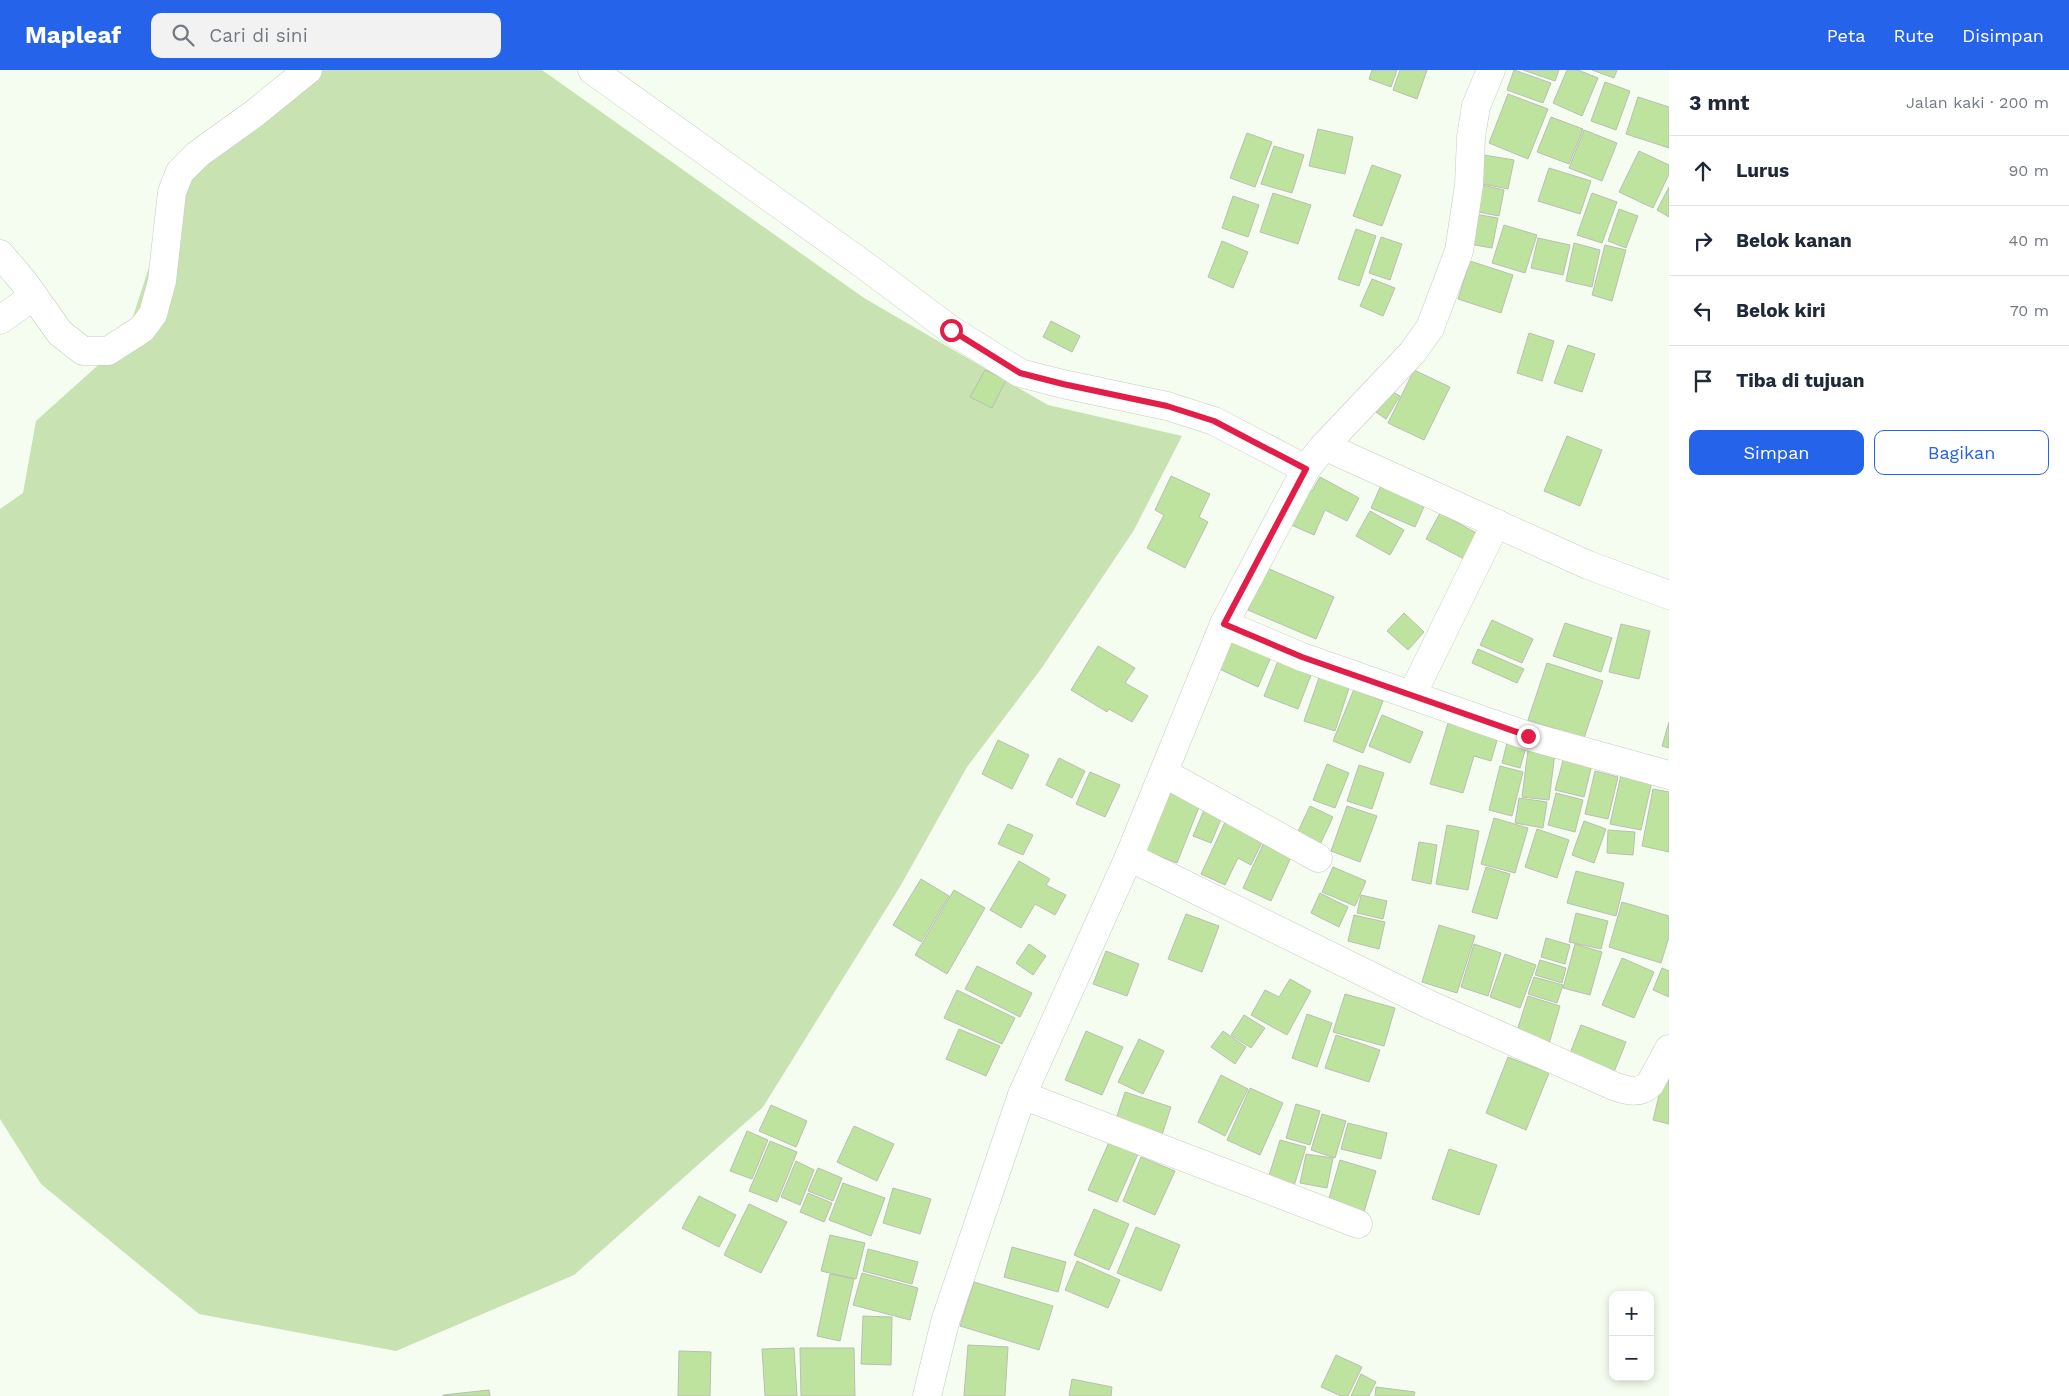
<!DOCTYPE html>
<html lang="id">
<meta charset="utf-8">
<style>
body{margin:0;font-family:"Work Sans",sans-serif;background:#f2f2f3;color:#1f2937}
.controls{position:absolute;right:15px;bottom:15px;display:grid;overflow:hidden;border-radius:10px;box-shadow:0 2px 8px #0003}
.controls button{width:45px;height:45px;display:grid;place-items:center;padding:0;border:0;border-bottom:1px solid #e0e1e3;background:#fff;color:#1f2937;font:25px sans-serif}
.stop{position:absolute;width:15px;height:15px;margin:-11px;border:4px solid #e11d48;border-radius:50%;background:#fff}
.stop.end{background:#e11d48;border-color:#fff;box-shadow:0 1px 5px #0008}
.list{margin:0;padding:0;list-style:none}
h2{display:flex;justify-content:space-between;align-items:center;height:65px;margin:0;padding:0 20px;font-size:21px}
h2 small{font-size:16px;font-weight:400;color:#747a83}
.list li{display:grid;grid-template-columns:32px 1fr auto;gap:15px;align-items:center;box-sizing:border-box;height:70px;padding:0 20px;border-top:1px solid #e0e1e3}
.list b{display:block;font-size:19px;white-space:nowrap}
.list em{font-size:16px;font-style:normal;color:#747a83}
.actions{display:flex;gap:10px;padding:15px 20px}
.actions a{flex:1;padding:11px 0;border:1px solid #2563eb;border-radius:10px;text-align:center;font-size:18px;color:#2563eb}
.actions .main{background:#2563eb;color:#fff}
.icon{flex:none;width:28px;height:28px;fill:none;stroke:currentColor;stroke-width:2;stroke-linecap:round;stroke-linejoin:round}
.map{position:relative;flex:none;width:1669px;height:1326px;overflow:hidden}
header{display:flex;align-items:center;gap:30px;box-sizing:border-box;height:70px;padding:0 25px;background:#2563eb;color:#fff}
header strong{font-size:24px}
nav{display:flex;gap:28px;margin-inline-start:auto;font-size:18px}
.search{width:350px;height:45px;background:#f2f2f3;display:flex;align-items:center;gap:12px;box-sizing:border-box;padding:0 18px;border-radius:10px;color:#747a83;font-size:19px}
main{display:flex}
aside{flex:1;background:#fff}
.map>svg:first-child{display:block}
.green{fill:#c8e2b2}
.building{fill:#bee39e;stroke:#b9bfb4}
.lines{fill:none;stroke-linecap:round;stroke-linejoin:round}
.street-casing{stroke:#c6ccc1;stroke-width:29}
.street{stroke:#fff;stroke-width:28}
.route{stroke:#e11d48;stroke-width:6}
</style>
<header>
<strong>Mapleaf</strong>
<div class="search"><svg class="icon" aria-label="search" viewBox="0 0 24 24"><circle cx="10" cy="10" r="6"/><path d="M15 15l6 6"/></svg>Cari di sini</div>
<nav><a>Peta</a><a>Rute</a><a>Disimpan</a></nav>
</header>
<main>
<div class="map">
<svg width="1669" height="1326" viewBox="0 0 1669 1326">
<rect width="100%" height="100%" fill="#f5fcf0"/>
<path class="green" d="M 311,0 L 542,0 L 864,228 L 1048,335 L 1182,366 L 1134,460 L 1041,599 L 967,697 L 901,815 L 763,1037 L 574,1205 L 396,1281 L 199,1244 L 41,1114 L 0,1049 L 0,439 L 23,423 L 36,351 L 125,271 L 180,102 Z"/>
<g class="building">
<path d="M 1372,0 L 1397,0 L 1391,17 L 1369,9 Z"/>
<path d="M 1400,0 L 1427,0 L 1417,29 L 1393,20 Z"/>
<path d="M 1514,0 L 1551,13 L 1543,33 L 1507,20 Z"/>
<path d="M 1523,0 L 1559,0 L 1555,11 Z"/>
<path d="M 1567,0 L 1578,0 L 1598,8 L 1582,46 L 1553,33 Z"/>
<path d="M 1592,0 L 1617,0 L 1614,8 Z"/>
<path d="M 1605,12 L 1630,21 L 1616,60 L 1591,51 Z"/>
<path d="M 1508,24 L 1548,39 L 1528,89 L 1489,73 Z"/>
<path d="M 1638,27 L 1669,37 L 1669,78 L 1626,64 Z"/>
<path d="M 1551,47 L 1583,59 L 1569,94 L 1537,82 Z"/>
<path d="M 1318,59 L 1353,67 L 1345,104 L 1309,96 Z"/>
<path d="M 1584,60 L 1617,73 L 1602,111 L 1569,98 Z"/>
<path d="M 1247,63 L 1272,72 L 1255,117 L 1230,108 Z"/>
<path d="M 1274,76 L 1304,85 L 1292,123 L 1261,114 Z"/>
<path d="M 1639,81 L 1669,95 L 1669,104 L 1653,138 L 1619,122 Z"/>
<path d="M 1478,84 L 1514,90 L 1508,119 L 1473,112 Z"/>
<path d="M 1372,95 L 1401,105 L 1382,156 L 1353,146 Z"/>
<path d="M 1549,98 L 1591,111 L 1580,144 L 1538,131 Z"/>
<path d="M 1473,113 L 1504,120 L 1499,146 L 1468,140 Z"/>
<path d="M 1669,117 L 1669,147 L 1657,140 Z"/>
<path d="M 1273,123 L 1311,135 L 1298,174 L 1260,162 Z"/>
<path d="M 1592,123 L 1617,132 L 1602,173 L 1577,165 Z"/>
<path d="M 1233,126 L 1259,135 L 1248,167 L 1222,158 Z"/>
<path d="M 1619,139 L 1638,146 L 1626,178 L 1608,171 Z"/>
<path d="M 1469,143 L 1498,148 L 1492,178 L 1463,173 Z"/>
<path d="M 1504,155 L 1537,165 L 1525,203 L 1492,193 Z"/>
<path d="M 1356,159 L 1376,166 L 1359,216 L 1338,209 Z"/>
<path d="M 1381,167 L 1402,174 L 1390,210 L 1369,203 Z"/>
<path d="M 1538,168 L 1570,175 L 1563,205 L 1531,198 Z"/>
<path d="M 1222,171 L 1248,182 L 1233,218 L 1208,207 Z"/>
<path d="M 1574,173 L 1600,180 L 1592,217 L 1566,211 Z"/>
<path d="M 1605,175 L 1626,180 L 1612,231 L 1592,225 Z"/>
<path d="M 1470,191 L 1513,205 L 1501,243 L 1458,229 Z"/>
<path d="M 1372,209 L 1395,218 L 1383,246 L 1360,236 Z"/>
<path d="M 1051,251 L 1080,266 L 1072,282 L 1043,267 Z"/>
<path d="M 1529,263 L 1554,271 L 1542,311 L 1517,303 Z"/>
<path d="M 1568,275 L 1595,284 L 1582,322 L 1554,313 Z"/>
<path d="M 985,300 L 1006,310 L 992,338 L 970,327 Z"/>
<path d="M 1414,300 L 1450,317 L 1424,370 L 1388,353 Z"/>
<path d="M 1386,318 L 1400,326 L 1386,349 L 1373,340 Z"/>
<path d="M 1567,366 L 1602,380 L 1580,436 L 1544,421 Z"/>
<path d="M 1171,406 L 1210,424 L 1199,447 L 1208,452 L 1185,498 L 1147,478 L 1164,445 L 1155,440 Z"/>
<path d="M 1320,407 L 1359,428 L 1347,451 L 1325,440 L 1314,465 L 1289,454 L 1306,418 L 1312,421 Z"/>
<path d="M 1382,413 L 1426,432 L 1415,457 L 1371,438 Z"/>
<path d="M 1370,441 L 1404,460 L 1390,485 L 1356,466 Z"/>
<path d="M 1440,443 L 1478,464 L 1464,489 L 1426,469 Z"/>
<path d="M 1267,498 L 1334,527 L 1316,569 L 1248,540 Z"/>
<path d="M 1404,543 L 1424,562 L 1408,580 L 1387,561 Z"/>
<path d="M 1492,550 L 1533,569 L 1522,593 L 1480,575 Z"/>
<path d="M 1565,553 L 1612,568 L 1601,602 L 1553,586 Z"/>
<path d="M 1621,554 L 1650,561 L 1639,609 L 1609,602 Z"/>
<path d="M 1228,567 L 1271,587 L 1258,617 L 1215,597 Z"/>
<path d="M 1098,576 L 1135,598 L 1125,613 L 1148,626 L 1132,652 L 1109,639 L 1107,642 L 1071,620 Z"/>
<path d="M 1478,579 L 1524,599 L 1517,613 L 1472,593 Z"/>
<path d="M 1278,591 L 1311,605 L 1298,639 L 1264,626 Z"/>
<path d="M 1547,593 L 1603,611 L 1584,668 L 1528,650 Z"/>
<path d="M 1320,605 L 1350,615 L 1335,661 L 1304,651 Z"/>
<path d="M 1354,619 L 1383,631 L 1363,683 L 1333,671 Z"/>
<path d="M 1382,645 L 1423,662 L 1410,693 L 1369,676 Z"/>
<path d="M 1669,652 L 1669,678 L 1662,676 Z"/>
<path d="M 1448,653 L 1498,667 L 1491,691 L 1474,686 L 1463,723 L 1430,714 Z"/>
<path d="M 1508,669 L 1527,674 L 1520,698 L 1502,693 Z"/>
<path d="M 998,670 L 1029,685 L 1012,719 L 982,704 Z"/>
<path d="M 1528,680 L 1555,683 L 1549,730 L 1522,727 Z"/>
<path d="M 1564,687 L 1592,694 L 1584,727 L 1555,720 Z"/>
<path d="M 1059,688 L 1085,701 L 1072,728 L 1046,715 Z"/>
<path d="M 1327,694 L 1349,703 L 1335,738 L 1313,730 Z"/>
<path d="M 1359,695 L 1384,703 L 1372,739 L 1347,731 Z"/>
<path d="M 1500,696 L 1523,702 L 1512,746 L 1489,740 Z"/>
<path d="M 1595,701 L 1618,707 L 1608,749 L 1585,744 Z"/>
<path d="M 1090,702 L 1120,715 L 1105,747 L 1076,734 Z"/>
<path d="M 1621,705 L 1652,711 L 1641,760 L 1610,754 Z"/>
<path d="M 1165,712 L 1203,727 L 1177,793 L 1138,778 Z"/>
<path d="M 1653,719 L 1669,722 L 1669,782 L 1642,776 Z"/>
<path d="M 1556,723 L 1583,730 L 1575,762 L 1548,755 Z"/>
<path d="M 1519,728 L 1547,732 L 1543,758 L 1515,753 Z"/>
<path d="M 1207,733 L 1225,740 L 1211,773 L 1193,766 Z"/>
<path d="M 1310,736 L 1333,747 L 1316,783 L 1293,772 Z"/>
<path d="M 1347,736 L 1377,746 L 1360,792 L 1331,781 Z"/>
<path d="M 1494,748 L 1528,758 L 1515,803 L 1481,794 Z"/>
<path d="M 1226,750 L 1264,768 L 1251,795 L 1238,788 L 1225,815 L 1201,804 Z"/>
<path d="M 1584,751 L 1606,759 L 1594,793 L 1572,785 Z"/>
<path d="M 1008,754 L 1033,765 L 1023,785 L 998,774 Z"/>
<path d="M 1447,755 L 1479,761 L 1468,820 L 1436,814 Z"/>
<path d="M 1537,759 L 1569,770 L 1557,808 L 1525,797 Z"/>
<path d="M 1608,760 L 1635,762 L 1633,785 L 1607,783 Z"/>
<path d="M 1265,770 L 1293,783 L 1271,831 L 1243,818 Z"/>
<path d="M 1419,772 L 1437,775 L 1431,814 L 1412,810 Z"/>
<path d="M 1019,791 L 1050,809 L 1046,815 L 1066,825 L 1055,845 L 1035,834 L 1021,858 L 990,840 Z"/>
<path d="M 1333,797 L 1366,811 L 1355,836 L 1322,822 Z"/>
<path d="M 1486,797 L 1510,804 L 1497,849 L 1472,842 Z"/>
<path d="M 1576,801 L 1624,813 L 1616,846 L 1567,833 Z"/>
<path d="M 921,809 L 949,826 L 921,872 L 893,855 Z"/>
<path d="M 954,820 L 985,838 L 947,904 L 915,885 Z"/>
<path d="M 1320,823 L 1348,837 L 1339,857 L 1311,843 Z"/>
<path d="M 1361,825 L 1387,831 L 1383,849 L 1357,843 Z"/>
<path d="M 1622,832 L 1669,846 L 1669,867 L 1661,893 L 1609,877 Z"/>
<path d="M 1576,843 L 1608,851 L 1601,879 L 1569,872 Z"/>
<path d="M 1186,844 L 1219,856 L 1202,902 L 1168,889 Z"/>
<path d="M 1354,845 L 1385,852 L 1379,879 L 1348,871 Z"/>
<path d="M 1439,855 L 1475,866 L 1457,923 L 1422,912 Z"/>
<path d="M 1546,868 L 1570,875 L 1565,894 L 1541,887 Z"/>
<path d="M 1029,874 L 1046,886 L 1033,905 L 1016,893 Z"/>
<path d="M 1474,874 L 1501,883 L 1488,926 L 1461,917 Z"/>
<path d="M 1575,874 L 1602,882 L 1590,925 L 1563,918 Z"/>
<path d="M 1106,881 L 1139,894 L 1127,926 L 1093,914 Z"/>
<path d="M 1505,884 L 1536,895 L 1520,938 L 1490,927 Z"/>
<path d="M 1622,888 L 1654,902 L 1634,948 L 1602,935 Z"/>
<path d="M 1540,890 L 1566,898 L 1562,913 L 1535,905 Z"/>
<path d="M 977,896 L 1032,923 L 1020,947 L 965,919 Z"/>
<path d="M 1662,898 L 1669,901 L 1669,927 L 1653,920 Z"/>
<path d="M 1534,907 L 1563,915 L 1557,933 L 1528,924 Z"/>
<path d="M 1290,909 L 1311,921 L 1287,965 L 1251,945 L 1265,920 L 1279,927 Z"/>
<path d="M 957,920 L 1015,948 L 1002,974 L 944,948 Z"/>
<path d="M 1345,924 L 1395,938 L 1384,976 L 1333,962 Z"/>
<path d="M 1528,926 L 1560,936 L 1549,974 L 1516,964 Z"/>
<path d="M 1307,944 L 1332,953 L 1317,997 L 1292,988 Z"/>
<path d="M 1244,945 L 1265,958 L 1251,978 L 1231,965 Z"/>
<path d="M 1581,955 L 1626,972 L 1614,1002 L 1569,986 Z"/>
<path d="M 959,959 L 1000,976 L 986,1006 L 946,989 Z"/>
<path d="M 1086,961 L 1123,977 L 1102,1025 L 1065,1010 Z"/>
<path d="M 1223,961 L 1246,977 L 1235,994 L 1211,977 Z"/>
<path d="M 1336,965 L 1380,980 L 1369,1012 L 1325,998 Z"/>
<path d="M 1139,969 L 1164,981 L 1143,1024 L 1118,1012 Z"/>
<path d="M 1508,987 L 1549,1003 L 1526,1060 L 1486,1043 Z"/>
<path d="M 1665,1001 L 1669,1002 L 1669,1054 L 1653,1050 Z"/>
<path d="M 1221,1005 L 1248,1019 L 1225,1066 L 1198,1052 Z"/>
<path d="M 1250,1018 L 1283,1033 L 1260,1085 L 1227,1070 Z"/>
<path d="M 1125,1022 L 1171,1037 L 1161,1068 L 1115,1052 Z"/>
<path d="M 1296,1034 L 1320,1041 L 1310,1075 L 1286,1068 Z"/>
<path d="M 771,1035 L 807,1051 L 796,1077 L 759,1061 Z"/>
<path d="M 1322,1044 L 1346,1051 L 1335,1088 L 1311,1080 Z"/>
<path d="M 1348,1053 L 1387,1063 L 1381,1089 L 1341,1079 Z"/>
<path d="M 854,1056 L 894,1074 L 877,1111 L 837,1092 Z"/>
<path d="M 747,1061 L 768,1070 L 752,1109 L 730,1101 Z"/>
<path d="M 1280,1070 L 1306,1077 L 1294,1116 L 1268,1109 Z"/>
<path d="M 770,1071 L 797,1082 L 777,1132 L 749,1121 Z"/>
<path d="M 1109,1072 L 1138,1084 L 1117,1132 L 1088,1120 Z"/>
<path d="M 1449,1079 L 1497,1095 L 1479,1145 L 1432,1129 Z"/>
<path d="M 1306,1084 L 1333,1088 L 1327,1118 L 1300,1113 Z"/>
<path d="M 1141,1087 L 1175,1101 L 1155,1145 L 1123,1131 Z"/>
<path d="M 1340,1090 L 1376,1101 L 1364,1142 L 1328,1132 Z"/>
<path d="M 796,1091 L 814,1100 L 800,1135 L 781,1127 Z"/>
<path d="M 818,1098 L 842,1108 L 833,1131 L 808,1121 Z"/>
<path d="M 843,1113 L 885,1128 L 871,1166 L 829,1150 Z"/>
<path d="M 893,1118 L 931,1129 L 920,1164 L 883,1153 Z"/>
<path d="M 808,1123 L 832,1133 L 824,1152 L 800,1142 Z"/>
<path d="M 699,1126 L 736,1145 L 719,1177 L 682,1158 Z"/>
<path d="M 749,1134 L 787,1152 L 761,1203 L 724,1185 Z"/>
<path d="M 1094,1139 L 1129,1154 L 1109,1200 L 1074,1185 Z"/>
<path d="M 1136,1157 L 1180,1175 L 1161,1221 L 1117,1203 Z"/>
<path d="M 830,1165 L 865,1173 L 856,1209 L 821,1201 Z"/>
<path d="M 1012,1177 L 1066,1192 L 1058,1222 L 1004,1207 Z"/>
<path d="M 868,1179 L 918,1192 L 912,1214 L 863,1201 Z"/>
<path d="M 1077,1191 L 1120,1210 L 1108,1238 L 1065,1220 Z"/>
<path d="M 862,1203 L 918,1218 L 910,1250 L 853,1235 Z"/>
<path d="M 830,1204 L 854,1209 L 840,1271 L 817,1266 Z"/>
<path d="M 974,1212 L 1053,1236 L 1039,1280 L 960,1256 Z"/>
<path d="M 863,1246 L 892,1247 L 891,1295 L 861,1294 Z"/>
<path d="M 968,1275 L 1008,1277 L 1005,1326 L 964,1326 Z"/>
<path d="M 794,1278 L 797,1326 L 765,1326 L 762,1279 Z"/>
<path d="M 800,1278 L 854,1278 L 855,1326 L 801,1326 Z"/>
<path d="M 679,1281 L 711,1282 L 710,1326 L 678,1326 Z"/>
<path d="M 1336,1285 L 1362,1297 L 1348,1326 L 1341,1326 L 1321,1317 Z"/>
<path d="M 1361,1304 L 1376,1312 L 1369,1326 L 1351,1326 Z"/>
<path d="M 1072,1309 L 1112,1317 L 1111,1326 L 1069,1326 Z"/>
<path d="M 1376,1317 L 1415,1322 L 1414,1326 L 1375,1326 Z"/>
<path d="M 489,1320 L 490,1326 L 443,1326 L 443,1325 Z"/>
</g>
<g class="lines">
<defs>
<g id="street">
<path d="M 592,0 L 867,197 L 951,260 L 1020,303 L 1063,314 L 1167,336 L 1214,351 L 1306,399"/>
<path d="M 0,184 L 23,211 L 60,263 L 83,281 L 108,281 L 142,259 L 153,244 L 162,211 L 172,122 L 180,102 L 198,84 L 255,43 L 308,0"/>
<path d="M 0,250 L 34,226"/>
<path d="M 1324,376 L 1588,495 L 1669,525"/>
<path d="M 1224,554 L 1302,587 L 1528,666 L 1669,705"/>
<path d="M 1412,625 L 1496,453"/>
<path d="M 1164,703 L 1318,788"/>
<path d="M 1129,787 L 1426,933 L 1616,1017 C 1628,1021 1640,1024 1650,1014 L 1669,979"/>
<path d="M 1022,1025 L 1358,1154"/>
<path d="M 927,1326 L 945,1252 L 1022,1025 L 1129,787 L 1224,554 L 1306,399 L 1324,376 L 1412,283 L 1430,258 L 1459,181 L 1469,115 L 1471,67 L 1476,36 L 1491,0"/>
</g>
</defs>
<use href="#street" class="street-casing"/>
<use href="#street" class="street"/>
</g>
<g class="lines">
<path class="route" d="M 951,260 L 1020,303 L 1063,314 L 1167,336 L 1214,351 L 1306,399 L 1224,554 L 1302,587 L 1528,666"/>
</g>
</svg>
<div class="controls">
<button>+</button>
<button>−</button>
</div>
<div class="stop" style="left:951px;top:260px"></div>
<div class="stop end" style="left:1528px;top:666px"></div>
</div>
<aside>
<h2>3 mnt<small>Jalan kaki · 200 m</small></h2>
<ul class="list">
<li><svg class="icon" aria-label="ahead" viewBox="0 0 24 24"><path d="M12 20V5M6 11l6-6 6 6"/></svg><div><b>Lurus</b></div><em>90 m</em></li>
<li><svg class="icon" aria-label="right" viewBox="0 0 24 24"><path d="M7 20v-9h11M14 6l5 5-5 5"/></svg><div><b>Belok kanan</b></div><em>40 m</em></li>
<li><svg class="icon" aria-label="left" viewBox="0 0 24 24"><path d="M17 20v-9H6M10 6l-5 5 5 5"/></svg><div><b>Belok kiri</b></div><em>70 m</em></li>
<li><svg class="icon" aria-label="arrive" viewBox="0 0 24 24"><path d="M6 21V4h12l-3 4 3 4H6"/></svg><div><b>Tiba di tujuan</b></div></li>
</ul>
<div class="actions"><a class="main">Simpan</a><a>Bagikan</a></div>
</aside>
</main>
